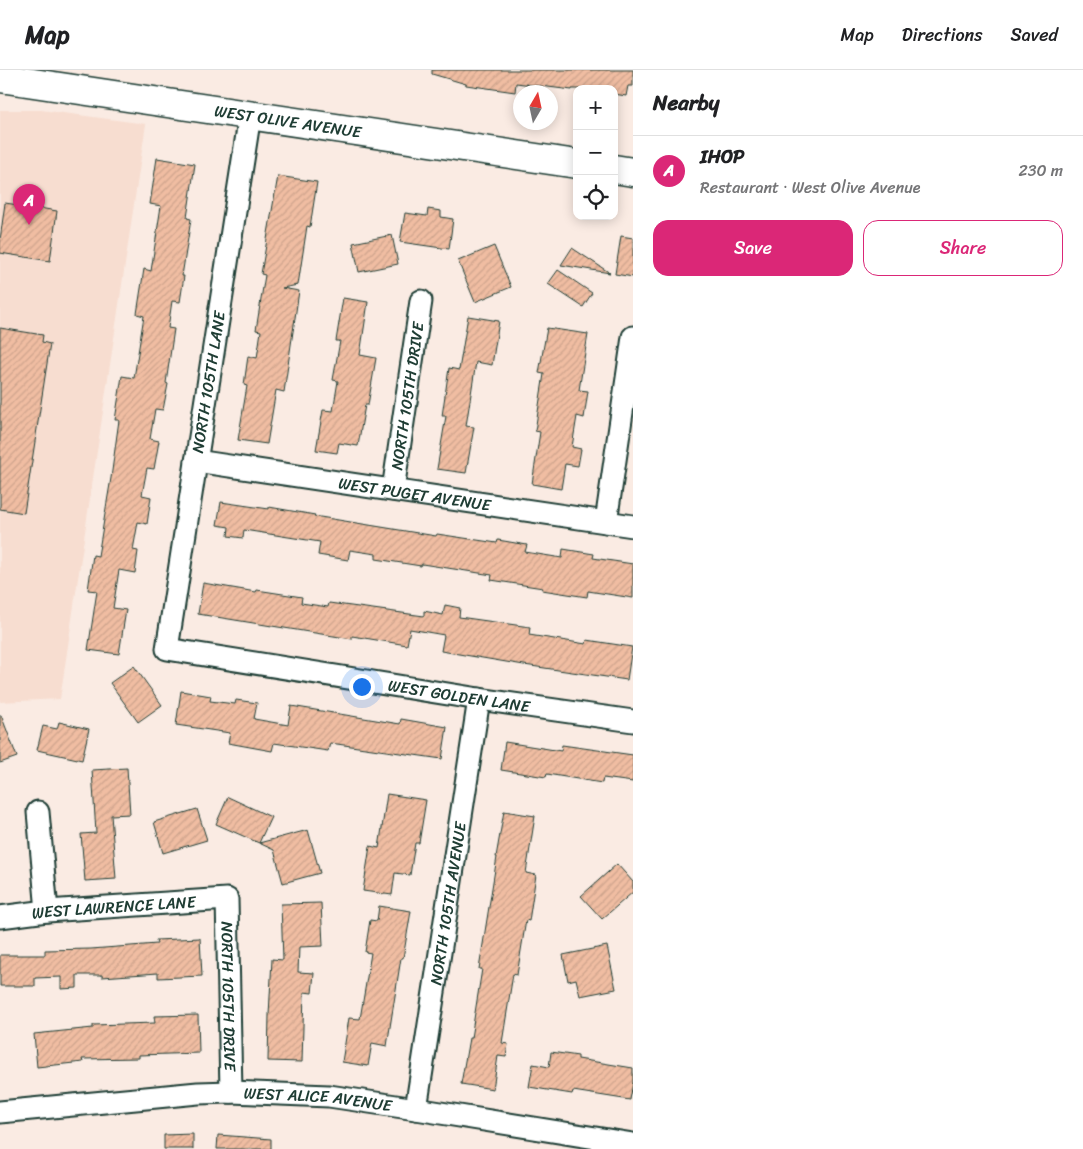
<!DOCTYPE html>
<meta charset="utf-8">
<style>
body{margin:0;font-family:Sriracha,sans-serif;background:#f6f6f6;color:#202124}
.controls{position:absolute;right:15px;top:15px;display:grid;overflow:hidden;border-radius:10px;box-shadow:0 2px 12px #0003}
.controls button{width:45px;height:45px;display:grid;place-items:center;padding:0;border:0;border-bottom:1px solid #e0e0e0;background:#fff;color:#202124;font:25px sans-serif}
.compass{position:absolute;left:513px;top:15px;width:45px;height:45px;border-radius:50%;background:#fff;box-shadow:0 2px 12px #0003;rotate:9deg}
.you{position:absolute;left:361px;top:616px;width:18px;height:18px;margin:-12px;border:4px solid #fff;border-radius:50%;background:#1a73e8;box-shadow:0 0 0 8px #1a73e833}
.badge{display:grid;place-items:center;width:32px;height:32px;border-radius:50%;background:#db2777;color:#fff;font-size:16px;font-weight:700}
.pin{position:absolute;translate:-50% -41px;filter:drop-shadow(0 1px 2px #0008)}
.pin::after{content:'';position:absolute;top:26px;width:18px;height:15px;background:inherit;clip-path:polygon(0 0,100% 0,50% 100%)}
.list{margin:0;padding:0;list-style:none}
h2{display:flex;justify-content:space-between;align-items:center;height:65px;margin:0;padding:0 20px;font-size:21px}
h2 small{font-size:16px;font-weight:400;color:#757577}
.list li{display:grid;grid-template-columns:32px 1fr auto;gap:15px;align-items:center;box-sizing:border-box;height:70px;padding:0 20px;border-top:1px solid #e0e0e0}
.list b{display:block;font-size:19px;white-space:nowrap}
.list p{margin:0;font-size:16px;white-space:nowrap;color:#757577}
.list em{font-size:16px;font-style:normal;color:#757577}
.actions{display:flex;gap:10px;padding:15px 20px}
.actions a{flex:1;padding:11px 0;border:1px solid #db2777;border-radius:15px;text-align:center;font-size:18px;color:#db2777}
.actions .main{background:#db2777;color:#fff}
.icon{flex:none;width:28px;height:28px;fill:none;stroke:currentColor;stroke-width:2;stroke-linecap:round;stroke-linejoin:round}
.map{position:relative;flex:none;width:633px;height:1079px;overflow:hidden}
header{display:flex;align-items:center;gap:30px;box-sizing:border-box;height:70px;padding:0 25px;background:#fff;border-bottom:1px solid #e0e0e0}
header strong{font-size:24px}
nav{display:flex;gap:28px;margin-inline-start:auto;font-size:18px}
main{display:flex}
aside{flex:1;background:#fff}
.map>svg:first-child{display:block}
.built{fill:#f7ddd0}
.building{fill:url(#building-hatch);stroke:#1f3d34}
.lines{fill:none;stroke-linecap:round;stroke-linejoin:round}
.minor-casing{stroke:#1f3d34;stroke-width:25}
.major-casing{stroke:#1f3d34;stroke-width:31}
.minor{stroke:#fff;stroke-width:21}
.major{stroke:#fff;stroke-width:28}
.labels{text-anchor:middle;stroke-width:4;stroke-linejoin:round;paint-order:stroke}
.street-label{font-size:16px;fill:#1f3d34;stroke:#fff}
</style>
<header>
<strong>Map</strong>
<nav><a>Map</a><a>Directions</a><a>Saved</a></nav>
</header>
<main>
<div class="map">
<svg width="633" height="1079" viewBox="0 0 633 1079">
<defs>
<pattern id="building-hatch" width="6" height="6" patternUnits="userSpaceOnUse" patternTransform="scale(1.25)"><rect width="6" height="6" fill="#f0bda2"/><path d="M-1 1l2-2M0 6l6-6M5 7l2-2" fill="none" stroke="#cda38c"/></pattern>
</defs>
<rect width="100%" height="100%" fill="#faebe3"/>
<filter id="ink" filterUnits="userSpaceOnUse"><feTurbulence type="fractalNoise" baseFrequency=".02" numOctaves="2"/><feDisplacementMap in="SourceGraphic" scale="10" xChannelSelector="R" yChannelSelector="G"/><feConvolveMatrix kernelMatrix="1 2 1 2 8 2 1 2 1" color-interpolation-filters="sRGB"/></filter>
<g filter="url(#ink)">
<path class="built" d="M 0,40 L 41,40 L 146,54 L 60,629 L 0,632 Z"/>
<g class="building">
<path d="M 432,0 L 633,0 L 633,16 L 628,16 L 626,26 L 614,24 L 614,19 L 572,19 L 572,20 L 516,13 L 515,22 L 466,15 L 466,14 L 432,4 Z"/>
<path d="M 157,88 L 195,94 L 187,148 L 191,149 L 182,206 L 184,206 L 180,232 L 172,231 L 168,258 L 174,259 L 166,313 L 168,314 L 163,340 L 155,339 L 150,369 L 159,371 L 154,399 L 147,398 L 142,425 L 151,427 L 147,454 L 138,452 L 133,480 L 138,481 L 135,503 L 119,500 L 113,538 L 126,540 L 119,584 L 88,580 L 97,521 L 88,520 L 93,485 L 98,486 L 111,408 L 119,350 L 115,350 L 122,306 L 134,308 L 144,246 L 137,244 L 144,199 L 151,201 L 161,136 L 150,134 Z"/>
<path d="M 278,106 L 317,112 L 310,157 L 307,156 L 298,215 L 282,218 L 299,221 L 284,322 L 276,320 L 267,374 L 238,370 L 247,316 L 244,315 L 248,286 L 257,288 L 261,261 L 256,260 L 265,205 L 261,204 Z"/>
<path d="M 26,128 L 40,130 L 39,138 L 57,141 L 50,191 L 0,183 L 0,170 L 5,133 L 25,136 Z"/>
<path d="M 428,139 L 441,141 L 441,147 L 453,149 L 449,179 L 400,172 L 405,143 L 427,146 Z"/>
<path d="M 392,165 L 398,194 L 359,202 L 353,173 Z"/>
<path d="M 621,166 L 633,168 L 633,207 L 615,204 Z"/>
<path d="M 494,176 L 511,217 L 475,232 L 458,191 Z"/>
<path d="M 572,178 L 610,203 L 561,195 Z"/>
<path d="M 558,200 L 592,223 L 583,237 L 548,214 Z"/>
<path d="M 343,228 L 368,232 L 360,285 L 376,288 L 368,335 L 365,335 L 358,376 L 339,373 L 337,383 L 316,380 L 323,340 L 333,341 L 338,311 L 333,310 L 340,271 L 336,271 Z"/>
<path d="M 468,246 L 499,251 L 492,295 L 476,292 L 466,356 L 474,357 L 466,403 L 437,399 L 446,346 L 442,346 L 449,298 L 459,300 Z"/>
<path d="M 0,258 L 43,265 L 42,272 L 50,274 L 24,443 L 0,439 Z"/>
<path d="M 547,258 L 588,264 L 579,320 L 588,321 L 584,348 L 577,346 L 572,377 L 581,379 L 578,396 L 565,394 L 561,419 L 532,414 L 540,362 L 535,361 L 544,304 L 539,303 Z"/>
<path d="M 221,432 L 269,439 L 269,437 L 315,445 L 314,446 L 436,466 L 437,464 L 497,473 L 498,470 L 527,475 L 525,482 L 562,488 L 563,479 L 594,484 L 593,488 L 633,494 L 633,528 L 588,521 L 587,527 L 542,520 L 543,518 L 491,510 L 492,505 L 422,494 L 421,496 L 376,489 L 376,484 L 350,480 L 348,490 L 318,485 L 320,472 L 244,460 L 243,468 L 228,466 L 229,457 L 217,455 Z"/>
<path d="M 203,513 L 256,522 L 257,520 L 302,527 L 301,533 L 328,537 L 329,533 L 424,546 L 424,541 L 443,545 L 445,535 L 460,538 L 459,547 L 530,557 L 529,565 L 586,574 L 587,570 L 632,577 L 627,610 L 524,595 L 441,581 L 444,565 L 410,559 L 407,575 L 352,566 L 352,569 L 198,544 Z"/>
<path d="M 134,596 L 162,635 L 138,652 L 110,613 Z"/>
<path d="M 181,621 L 211,626 L 210,631 L 235,634 L 236,630 L 257,633 L 254,649 L 288,655 L 291,636 L 400,654 L 401,649 L 447,657 L 442,689 L 330,673 L 328,681 L 274,673 L 272,681 L 228,673 L 230,663 L 176,655 Z"/>
<path d="M 0,645 L 1,645 L 17,687 L 0,693 Z"/>
<path d="M 59,652 L 89,659 L 82,690 L 37,680 L 43,656 L 57,659 Z"/>
<path d="M 505,672 L 561,681 L 562,675 L 633,685 L 633,712 L 603,708 L 602,713 L 547,704 L 546,707 L 501,700 Z"/>
<path d="M 127,698 L 130,744 L 111,745 L 116,809 L 85,811 L 81,764 L 96,763 L 92,700 Z"/>
<path d="M 387,724 L 426,730 L 419,773 L 415,773 L 410,805 L 395,803 L 392,825 L 363,821 L 370,776 L 379,778 Z"/>
<path d="M 228,727 L 271,747 L 259,773 L 216,754 Z"/>
<path d="M 197,739 L 207,770 L 163,783 L 154,752 Z"/>
<path d="M 504,741 L 535,746 L 526,803 L 536,805 L 529,851 L 526,850 L 517,905 L 513,904 L 502,973 L 508,974 L 506,987 L 498,986 L 493,1019 L 461,1014 L 469,968 L 471,968 L 482,899 L 479,899 L 497,787 L 496,787 Z"/>
<path d="M 308,760 L 320,803 L 283,813 L 274,780 L 259,773 Z"/>
<path d="M 617,794 L 633,812 L 633,822 L 602,849 L 581,826 Z"/>
<path d="M 321,833 L 323,876 L 299,877 L 298,902 L 314,903 L 312,923 L 304,922 L 302,992 L 268,991 L 269,945 L 272,889 L 283,890 L 281,834 Z"/>
<path d="M 379,836 L 411,841 L 403,888 L 401,888 L 387,976 L 372,973 L 368,996 L 342,992 L 349,948 L 360,949 L 371,883 L 365,882 L 370,850 L 377,851 Z"/>
<path d="M 200,868 L 202,906 L 158,908 L 158,903 L 102,907 L 102,905 L 77,905 L 77,918 L 61,919 L 61,907 L 35,908 L 35,916 L 0,916 L 0,885 L 45,885 L 45,880 L 91,879 L 157,874 L 156,870 Z"/>
<path d="M 607,876 L 616,919 L 580,926 L 576,909 L 568,911 L 563,885 Z"/>
<path d="M 198,945 L 199,983 L 139,985 L 139,988 L 82,989 L 83,992 L 37,997 L 34,964 L 93,958 L 93,955 L 155,953 L 154,946 Z"/>
<path d="M 551,982 L 578,986 L 578,989 L 633,998 L 633,1012 L 630,1030 L 573,1021 L 572,1024 L 529,1017 L 533,994 L 549,997 Z"/>
<path d="M 193,1064 L 193,1079 L 164,1079 L 164,1065 Z"/>
<path d="M 218,1065 L 271,1069 L 271,1079 L 217,1079 Z"/>
</g>
<g class="lines">
<defs>
<g id="minor">
<path id="s1" d="M 250,45 L 167,579 L 479,629 L 633,651"/>
<path id="s2" d="M 196,391 L 633,456"/>
<path id="s3" d="M 393,420 L 421,231"/>
<path d="M 606,452 L 633,267"/>
<path d="M 38,742 L 47,841"/>
<path id="s4" d="M 0,847 L 47,841 L 227,829 L 231,1022"/>
<path id="s5" d="M 416,1039 L 479,629"/>
<path id="s6" d="M 0,1042 L 198,1023 L 231,1022 L 329,1026 L 416,1039 L 633,1074"/>
</g>
<g id="major">
<path id="s7" d="M 0,8 L 577,94"/>
<path d="M 614,99 L 633,102"/>
</g>
</defs>
<use href="#minor" class="minor-casing"/>
<use href="#major" class="major-casing"/>
<use href="#minor" class="minor"/>
<use href="#major" class="major"/>
</g>
</g>
<g class="labels">
<g class="street-label">
<text dy="6" stroke="none"><textPath href="#s7" startOffset="291">WEST OLIVE AVENUE</textPath></text>
<text transform="translate(208 312) rotate(-81)" y="6">NORTH 105TH LANE</text>
<text dy="6" stroke="none"><textPath href="#s3" startOffset="95">NORTH 105TH DRIVE</textPath></text>
<text dy="6" stroke="none"><textPath href="#s2" startOffset="221">WEST PUGET AVENUE</textPath></text>
<text dy="6" stroke="none"><textPath href="#s1" startOffset="836">WEST GOLDEN LANE</textPath></text>
<text dy="6" stroke="none"><textPath href="#s5" startOffset="208">NORTH 105TH AVENUE</textPath></text>
<text dy="6" stroke="none"><textPath href="#s4" startOffset="114">WEST LAWRENCE LANE</textPath></text>
<text dy="6" stroke="none"><textPath href="#s4" startOffset="325">NORTH 105TH DRIVE</textPath></text>
<text dy="6" stroke="none"><textPath href="#s6" startOffset="319">WEST ALICE AVENUE</textPath></text>
</g>
</g>
</svg>
<div class="controls">
<button>+</button>
<button>−</button>
<button><svg class="icon" aria-label="locate" viewBox="0 0 24 24"><circle cx="12" cy="12" r="6"/><path d="M12 2v4M12 18v4M2 12h4M18 12h4"/></svg></button>
</div>
<svg class="compass" viewBox="-18 -18 36 36"><path d="M0-13l5 13h-10z" fill="#e53935"/><path d="M0 13l5-13h-10z" fill="#757577"/></svg>
<div class="you"></div>
<div class="pin badge" style="left:29px;top:155px">A</div>
</div>
<aside>
<h2>Nearby<small></small></h2>
<ul class="list">
<li><span class="badge">A</span><div><b>IHOP</b><p>Restaurant · West Olive Avenue</p></div><em>230 m</em></li>
</ul>
<div class="actions"><a class="main">Save</a><a>Share</a></div>
</aside>
</main>
